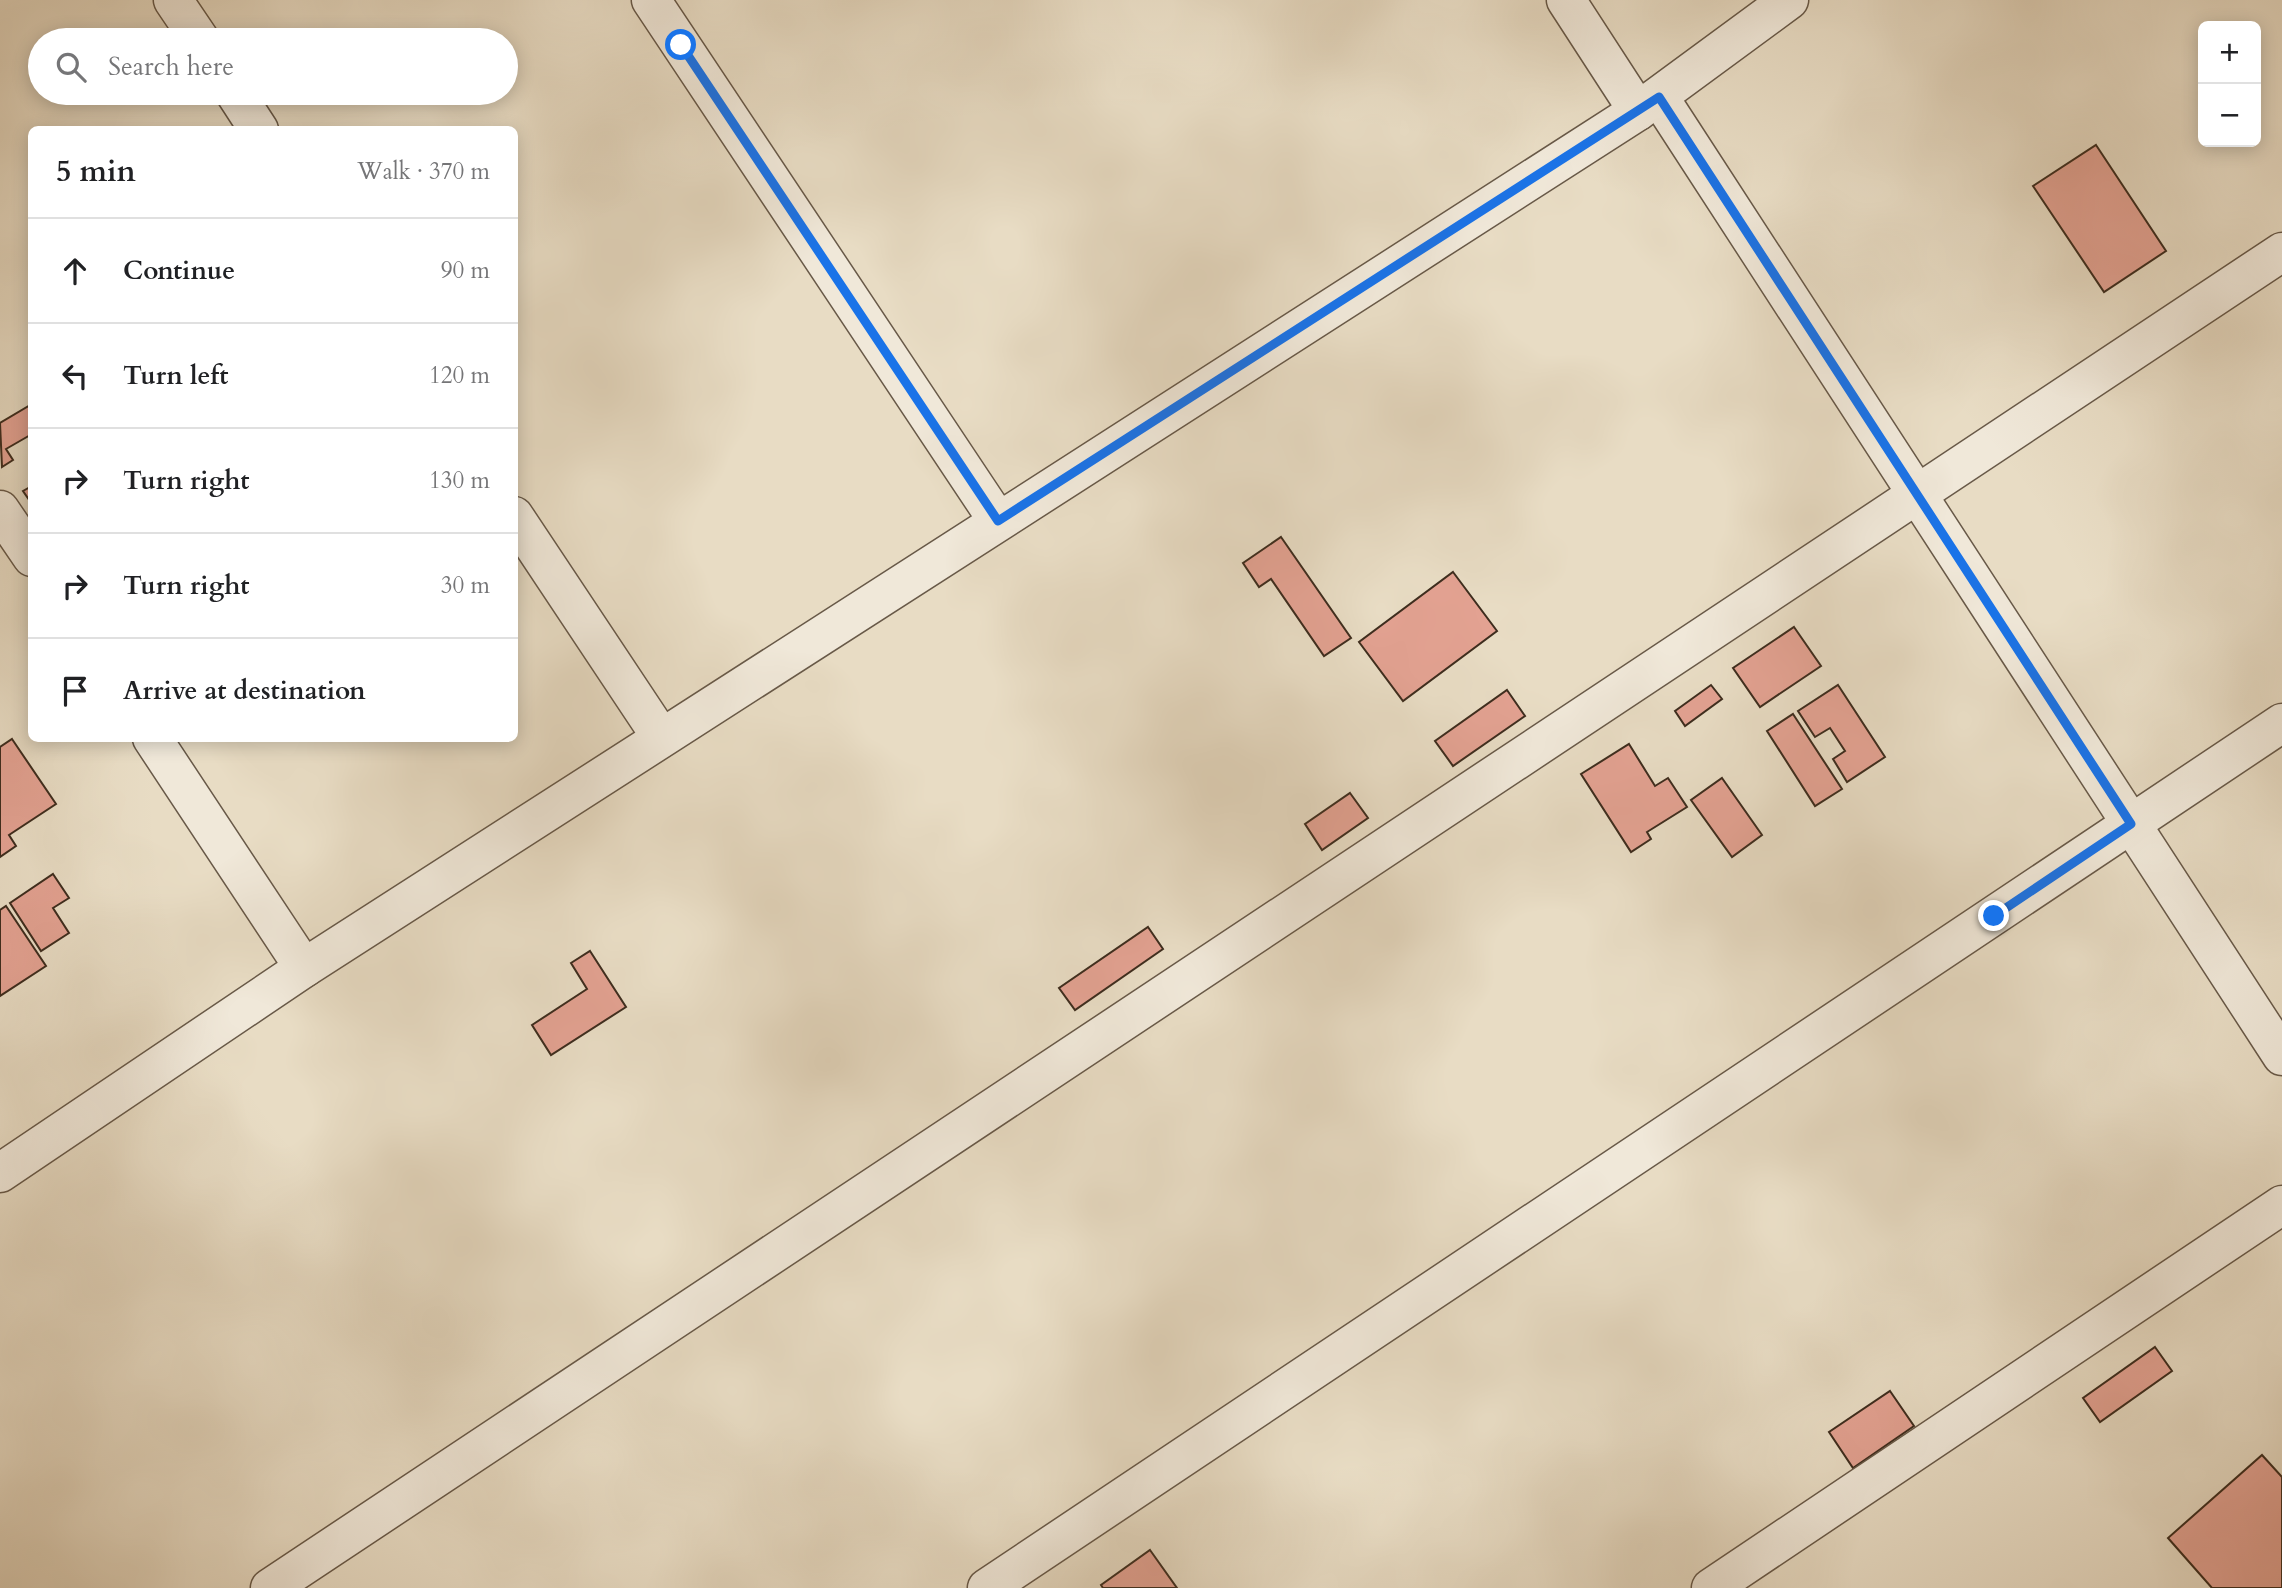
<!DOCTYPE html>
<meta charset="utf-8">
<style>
body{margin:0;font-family:Cardo,serif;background:#f6f6f6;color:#202124}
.controls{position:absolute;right:21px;top:21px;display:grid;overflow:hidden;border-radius:10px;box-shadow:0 4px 18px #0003}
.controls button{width:63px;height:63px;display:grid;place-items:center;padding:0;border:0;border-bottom:2px solid #e0e0e0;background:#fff;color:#202124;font:35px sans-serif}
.stop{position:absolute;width:21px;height:21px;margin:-16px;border:5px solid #1a73e8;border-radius:50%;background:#fff}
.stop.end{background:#1a73e8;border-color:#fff;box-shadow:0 2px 7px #0008}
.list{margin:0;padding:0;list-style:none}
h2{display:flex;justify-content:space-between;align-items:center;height:91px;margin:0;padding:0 28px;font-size:30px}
h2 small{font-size:23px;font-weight:400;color:#757577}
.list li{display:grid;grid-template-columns:46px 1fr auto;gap:21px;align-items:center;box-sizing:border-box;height:105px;padding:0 28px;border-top:2px solid #e0e0e0}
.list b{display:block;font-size:26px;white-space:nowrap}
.list em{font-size:23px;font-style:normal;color:#757577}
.icon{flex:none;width:38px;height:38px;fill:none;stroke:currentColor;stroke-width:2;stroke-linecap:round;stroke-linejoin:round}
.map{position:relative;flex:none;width:2282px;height:1588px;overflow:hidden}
.search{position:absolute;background:#fff;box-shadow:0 4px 18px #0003;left:28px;top:28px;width:490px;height:77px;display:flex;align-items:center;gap:18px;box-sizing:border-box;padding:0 24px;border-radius:38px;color:#757577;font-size:26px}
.panel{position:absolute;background:#fff;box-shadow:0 4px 18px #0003;left:28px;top:126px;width:490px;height:616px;border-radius:10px}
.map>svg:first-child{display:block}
.building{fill:#e3a292;stroke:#3e2d1e;stroke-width:2}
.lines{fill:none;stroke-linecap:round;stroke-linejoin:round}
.minor-casing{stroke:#685948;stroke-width:41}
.minor{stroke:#f0e8d9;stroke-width:38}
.route{stroke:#1a73e8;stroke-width:9}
</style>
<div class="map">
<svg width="2282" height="1588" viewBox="0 0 2282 1588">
<rect width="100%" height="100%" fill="#e8dcc4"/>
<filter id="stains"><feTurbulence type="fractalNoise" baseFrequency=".00286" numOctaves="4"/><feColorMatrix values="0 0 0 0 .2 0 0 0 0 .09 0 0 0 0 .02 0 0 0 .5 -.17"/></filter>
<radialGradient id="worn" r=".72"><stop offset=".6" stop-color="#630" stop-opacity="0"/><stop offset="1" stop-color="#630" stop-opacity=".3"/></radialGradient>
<g class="building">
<path d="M 2096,145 L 2166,251 L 2104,292 L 2033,186 Z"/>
<path d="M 32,404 L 32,434 L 6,449 L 13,460 L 2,467 L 0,423 Z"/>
<path d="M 32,486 L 32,504 L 23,491 Z"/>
<path d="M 1281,537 L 1351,638 L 1324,656 L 1271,579 L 1259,587 L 1243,563 Z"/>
<path d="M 1453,572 L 1497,631 L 1403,701 L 1359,642 Z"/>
<path d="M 1794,627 L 1821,666 L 1760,707 L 1733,668 Z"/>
<path d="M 1711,685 L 1722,699 L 1685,726 L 1675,711 Z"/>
<path d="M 1838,685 L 1885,757 L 1847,782 L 1833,759 L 1845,751 L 1830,728 L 1815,737 L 1798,711 Z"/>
<path d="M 1507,690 L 1525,716 L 1453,766 L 1435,741 Z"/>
<path d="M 1793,714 L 1842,789 L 1815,806 L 1767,731 Z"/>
<path d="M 12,739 L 56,804 L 9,835 L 16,846 L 0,857 L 0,747 Z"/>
<path d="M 1629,744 L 1655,786 L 1668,778 L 1687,807 L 1647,832 L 1651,839 L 1631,852 L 1581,774 Z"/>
<path d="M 1722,778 L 1762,835 L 1732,857 L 1691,800 Z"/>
<path d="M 1350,793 L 1368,818 L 1322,850 L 1305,824 Z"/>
<path d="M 53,874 L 69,898 L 53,908 L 69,933 L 41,951 L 10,903 Z"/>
<path d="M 6,906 L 46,966 L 0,996 L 0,910 Z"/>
<path d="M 1148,927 L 1163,949 L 1075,1010 L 1059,988 Z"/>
<path d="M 590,951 L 626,1007 L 551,1055 L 532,1025 L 587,989 L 571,963 Z"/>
<path d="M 2155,1347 L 2172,1371 L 2100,1422 L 2083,1398 Z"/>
<path d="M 1890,1391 L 1914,1426 L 1853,1468 L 1829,1432 Z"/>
<path d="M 2262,1455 L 2282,1477 L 2282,1588 L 2212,1588 L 2168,1538 Z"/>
<path d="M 1150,1550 L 1177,1588 L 1103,1588 L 1101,1585 Z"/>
</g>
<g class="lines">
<defs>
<g id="minor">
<path d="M 173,0 L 200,40"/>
<path d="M 651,0 L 998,521"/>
<path d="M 1566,0 L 1638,111"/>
<path d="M 235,93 L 259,130"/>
<path d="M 1659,97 L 2282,1056"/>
<path d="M 0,510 L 32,557"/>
<path d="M 514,516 L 661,737"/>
<path d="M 152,738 L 304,968"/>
<path d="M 0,1173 L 304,968 L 1638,111 L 1789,0"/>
<path d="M 270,1588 L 2282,252"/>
<path d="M 987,1588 L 2282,723"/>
<path d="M 1711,1588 L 2282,1205"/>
</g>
</defs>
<use href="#minor" class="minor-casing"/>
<use href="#minor" class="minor"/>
</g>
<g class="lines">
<path class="route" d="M 681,45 L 998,521 L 1659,97 L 2131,824 L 1994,916"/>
</g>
<rect width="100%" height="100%" filter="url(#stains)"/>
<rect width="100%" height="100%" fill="url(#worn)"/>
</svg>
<div class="controls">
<button>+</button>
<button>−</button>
</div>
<div class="stop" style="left:681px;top:45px"></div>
<div class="stop end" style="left:1994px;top:916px"></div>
<div class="search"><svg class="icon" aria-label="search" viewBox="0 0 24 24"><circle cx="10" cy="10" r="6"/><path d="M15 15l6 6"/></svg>Search here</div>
<section class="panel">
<h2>5 min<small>Walk · 370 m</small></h2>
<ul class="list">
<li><svg class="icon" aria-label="ahead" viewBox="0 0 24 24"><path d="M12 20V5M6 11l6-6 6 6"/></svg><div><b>Continue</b></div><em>90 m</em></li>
<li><svg class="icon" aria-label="left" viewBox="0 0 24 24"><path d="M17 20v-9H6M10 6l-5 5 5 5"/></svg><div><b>Turn left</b></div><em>120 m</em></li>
<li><svg class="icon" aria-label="right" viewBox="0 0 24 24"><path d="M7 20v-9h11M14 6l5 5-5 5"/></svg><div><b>Turn right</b></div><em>130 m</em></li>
<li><svg class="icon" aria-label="right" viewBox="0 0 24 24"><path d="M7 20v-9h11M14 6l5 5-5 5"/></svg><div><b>Turn right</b></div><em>30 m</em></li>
<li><svg class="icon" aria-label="arrive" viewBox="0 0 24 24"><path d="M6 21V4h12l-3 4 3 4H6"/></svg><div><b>Arrive at destination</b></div></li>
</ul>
</section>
</div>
